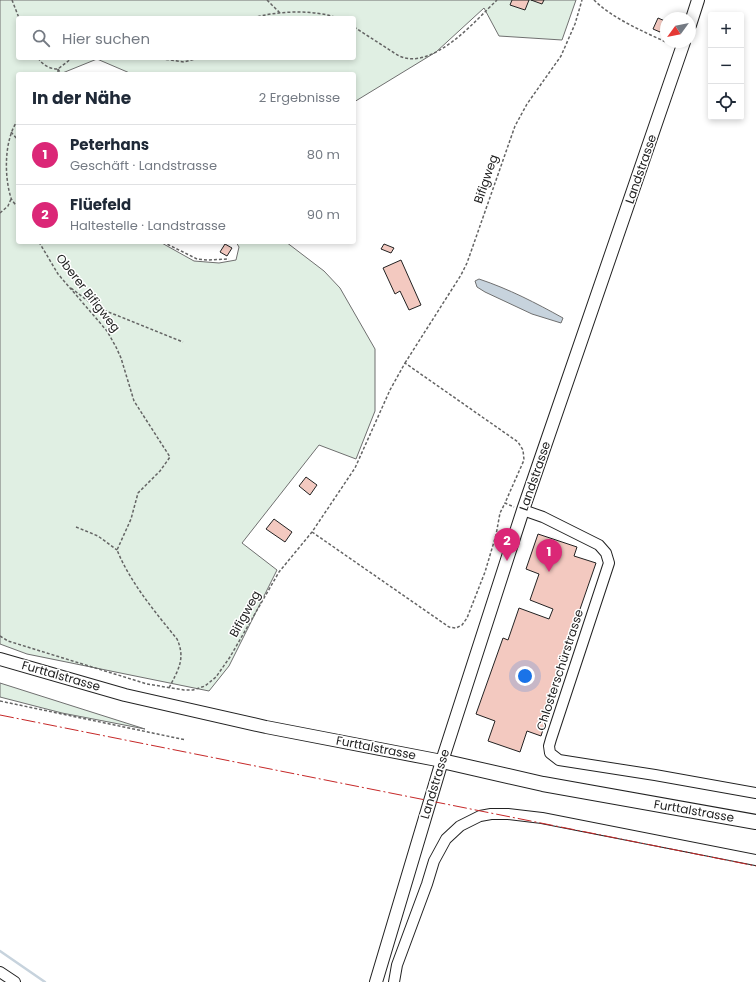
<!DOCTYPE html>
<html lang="de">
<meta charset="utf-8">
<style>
body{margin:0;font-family:Poppins,sans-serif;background:#f6f6f7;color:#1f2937}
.controls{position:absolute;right:12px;top:12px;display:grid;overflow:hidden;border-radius:4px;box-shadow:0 2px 6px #0003}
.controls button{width:36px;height:36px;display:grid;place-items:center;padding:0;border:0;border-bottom:1px solid #e0e1e3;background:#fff;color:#1f2937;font:20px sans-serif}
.compass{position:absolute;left:660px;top:12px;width:36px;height:36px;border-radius:50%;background:#fff;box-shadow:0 2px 6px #0003;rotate:237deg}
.you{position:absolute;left:525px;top:676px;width:14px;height:14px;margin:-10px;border:3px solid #fff;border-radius:50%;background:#1a73e8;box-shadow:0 0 0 6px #1a73e833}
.badge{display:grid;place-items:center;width:26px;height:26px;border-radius:50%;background:#db2777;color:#fff;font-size:13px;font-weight:700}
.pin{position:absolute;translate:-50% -33px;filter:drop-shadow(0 1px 2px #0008)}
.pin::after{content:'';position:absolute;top:21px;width:14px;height:12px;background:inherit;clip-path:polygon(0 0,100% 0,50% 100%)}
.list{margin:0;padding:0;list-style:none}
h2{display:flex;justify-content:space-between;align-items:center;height:52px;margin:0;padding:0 16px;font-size:17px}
h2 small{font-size:13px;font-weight:400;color:#747a83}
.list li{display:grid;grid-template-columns:26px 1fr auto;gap:12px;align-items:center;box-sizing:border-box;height:60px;padding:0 16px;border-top:1px solid #e0e1e3}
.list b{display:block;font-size:15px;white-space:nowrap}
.list p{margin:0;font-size:13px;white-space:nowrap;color:#747a83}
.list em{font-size:13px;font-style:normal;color:#747a83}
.icon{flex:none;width:22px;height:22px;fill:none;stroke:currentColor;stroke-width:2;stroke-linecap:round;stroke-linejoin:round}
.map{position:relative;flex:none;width:756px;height:982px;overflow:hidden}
.search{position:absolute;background:#fff;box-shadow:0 2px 6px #0003;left:16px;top:16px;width:340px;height:44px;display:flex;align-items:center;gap:10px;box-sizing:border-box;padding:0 14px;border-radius:4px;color:#747a83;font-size:15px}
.panel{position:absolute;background:#fff;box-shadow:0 2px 6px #0003;left:16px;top:72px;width:340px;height:172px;border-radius:4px}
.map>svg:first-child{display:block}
.green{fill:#e0efe3;stroke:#6f6f6f;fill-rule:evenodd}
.water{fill:#c7d3dd;stroke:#6f6f6f}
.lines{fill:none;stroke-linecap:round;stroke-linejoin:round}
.stream{stroke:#c7d3dd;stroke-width:2.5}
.building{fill:#f3c9c0;stroke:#222}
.minor-casing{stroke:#222;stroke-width:12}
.major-casing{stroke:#222;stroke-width:14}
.highway-casing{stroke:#222;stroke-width:16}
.path{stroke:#646464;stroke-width:1.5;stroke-dasharray:3 2;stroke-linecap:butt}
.minor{stroke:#fff;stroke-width:10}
.major{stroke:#fff;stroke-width:12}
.highway{stroke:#fff;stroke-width:14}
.power{stroke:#c62828;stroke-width:1;stroke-dasharray:14 3 2 3;stroke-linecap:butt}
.labels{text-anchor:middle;stroke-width:3;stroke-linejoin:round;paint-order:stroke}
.street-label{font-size:12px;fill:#222;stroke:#fff}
</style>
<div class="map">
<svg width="756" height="982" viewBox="0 0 756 982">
<rect width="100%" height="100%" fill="#fff"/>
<g class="green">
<path d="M 0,0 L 576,0 L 562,40 L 499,36 L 484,8 L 436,52 L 354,102 L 354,74 L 132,74 L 97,59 L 60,74 L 18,74 L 18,242 L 160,242 L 194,261 L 219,263 L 236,260 L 239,247 L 236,242 L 286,242 L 324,271 L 340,288 L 375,349 L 375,411 L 356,459 L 319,445 L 242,543 L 277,570 L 229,666 L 209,691 L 27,654 L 0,644 ZM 18,18 L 354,18 L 354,58 L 18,58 Z"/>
<path d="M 0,683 L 145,729 L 62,713 L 0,697 Z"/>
</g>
<path class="water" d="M 479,279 C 509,289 536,303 563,318 L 561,323 L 532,314 L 485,292 L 477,287 L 475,281 Z"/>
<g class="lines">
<path class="stream" d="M 0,951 L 45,982"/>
</g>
<g class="building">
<path d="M 512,0 L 529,0 L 525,10 L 510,5 Z"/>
<path d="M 531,0 L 544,0 L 542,4 Z"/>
<path d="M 658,18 L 665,21 L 660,32 L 653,29 Z"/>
<path d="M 225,244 L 232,248 L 227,256 L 220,252 Z"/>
<path d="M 384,244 L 394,248 L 391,253 L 381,249 Z"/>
<path d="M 401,260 L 421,305 L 409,310 L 400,291 L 395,294 L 383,268 Z"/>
<path d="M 306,477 L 317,485 L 310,495 L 299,486 Z"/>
<path d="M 274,519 L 292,532 L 285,542 L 266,529 Z"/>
<path d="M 538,534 L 577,547 L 574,556 L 596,563 L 543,716 L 547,717 L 541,736 L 527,731 L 520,752 L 488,741 L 495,721 L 476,714 L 503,638 L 508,640 L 519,608 L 549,619 L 553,609 L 530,600 L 539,574 L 526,569 Z"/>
</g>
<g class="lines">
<defs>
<g id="minor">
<path d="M 523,510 L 543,517 L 599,545 L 606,553 L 609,563 L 551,739 L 549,746 L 550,753 L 559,760 L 655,775 L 756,793"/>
<path d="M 0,972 L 15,982"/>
<path d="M 394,982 L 397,965 L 427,884 L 434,861 L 446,839 L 460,826 L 480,816 L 491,814 L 508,814 L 542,818 L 756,860"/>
</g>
<g id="major">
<path d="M 690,25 L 698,0"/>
<path d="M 0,659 L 125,695 L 266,727 L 442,761"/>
<path d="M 376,982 L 442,761 L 523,510 L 684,42"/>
</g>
<path id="highway" d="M 442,761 L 543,784 L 756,822"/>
</defs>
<use href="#minor" class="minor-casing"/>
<use href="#major" class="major-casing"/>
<use href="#highway" class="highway-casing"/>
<g class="path">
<path d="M 12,0 L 19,18"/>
<path d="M 267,0 L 280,13"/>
<path d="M 594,0 C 612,18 642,31 666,42"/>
<path d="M 253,18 C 276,11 314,9 337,18"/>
<path d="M 354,27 L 399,56 C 433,71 475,21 497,0"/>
<path d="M 667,42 L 673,45"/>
<path d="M 38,58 C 43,65 49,69 58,69 L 72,58"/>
<path d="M 156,58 L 184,62 L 199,58"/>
<path d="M 58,69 L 61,74"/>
<path d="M 58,69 L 58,74"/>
<path d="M 18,120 C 4,139 4,176 11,198 C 12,201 16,205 18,208"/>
<path d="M 11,132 L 18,140"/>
<path d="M 0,213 L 8,206 L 11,199"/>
<path d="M 39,242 L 58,274 L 107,331 L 116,347 L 121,358 L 134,401 L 170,457 L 160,471 L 138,493 L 131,519 L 117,550 C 130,582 155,612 177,639 C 186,659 178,670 169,688"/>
<path d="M 163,242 L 197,259 L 207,260 L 229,259"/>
<path d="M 71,288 L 96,307 L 183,342"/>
<path d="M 405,363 L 461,275 L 467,263 L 515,126 L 527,104 L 561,56 L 575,24 L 582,0"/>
<path d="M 76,527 L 98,536 L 117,550"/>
<path d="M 312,532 L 449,627 L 456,628 L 462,625 L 467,618 L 485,572 L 496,535 L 500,513 L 505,503"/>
<path d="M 0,636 L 8,641 L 147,684 L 184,690 L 193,690 L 205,686 L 216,677 L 230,657 L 279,572 L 312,532 L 355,468 L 390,390 L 405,363 L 518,442 L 523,450 L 524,460 L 505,503 L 514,507"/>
<path d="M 0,701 L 186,740"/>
</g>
<use href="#minor" class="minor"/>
<use href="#major" class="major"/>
<use href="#highway" class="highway"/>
<path class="power" d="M 0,715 L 756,866"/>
</g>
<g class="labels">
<g class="street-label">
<text transform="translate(641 169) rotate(-71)" y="4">Landstrasse</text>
<text transform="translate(486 179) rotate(-71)" y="4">Bifigweg</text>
<text transform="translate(88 293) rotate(52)" y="4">Oberer Bifigweg</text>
<text transform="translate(535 476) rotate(-71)" y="4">Landstrasse</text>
<text transform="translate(245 614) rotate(-61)" y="4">Bifigweg</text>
<text transform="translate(560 670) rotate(-72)" y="4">Chlosterschürstrasse</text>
<text transform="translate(61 676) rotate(16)" y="4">Furttalstrasse</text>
<text transform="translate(376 748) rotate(11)" y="4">Furttalstrasse</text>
<text transform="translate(435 784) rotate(-73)" y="4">Landstrasse</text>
<text transform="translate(694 811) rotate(10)" y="4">Furttalstrasse</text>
</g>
</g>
</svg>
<div class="controls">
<button>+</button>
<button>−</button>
<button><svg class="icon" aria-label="locate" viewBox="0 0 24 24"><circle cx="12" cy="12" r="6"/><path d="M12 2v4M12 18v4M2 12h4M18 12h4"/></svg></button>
</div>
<svg class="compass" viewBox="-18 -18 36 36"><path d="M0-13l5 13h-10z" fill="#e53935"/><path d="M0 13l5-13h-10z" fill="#747a83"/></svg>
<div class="you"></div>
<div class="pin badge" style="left:549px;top:572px">1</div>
<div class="pin badge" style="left:507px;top:561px">2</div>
<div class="search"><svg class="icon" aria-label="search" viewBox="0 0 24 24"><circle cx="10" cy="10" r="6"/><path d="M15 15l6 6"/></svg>Hier suchen</div>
<section class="panel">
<h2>In der Nähe<small>2 Ergebnisse</small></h2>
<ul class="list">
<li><span class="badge">1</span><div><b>Peterhans</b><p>Geschäft · Landstrasse</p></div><em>80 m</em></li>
<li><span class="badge">2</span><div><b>Flüefeld</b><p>Haltestelle · Landstrasse</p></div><em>90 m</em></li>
</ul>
</section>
</div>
